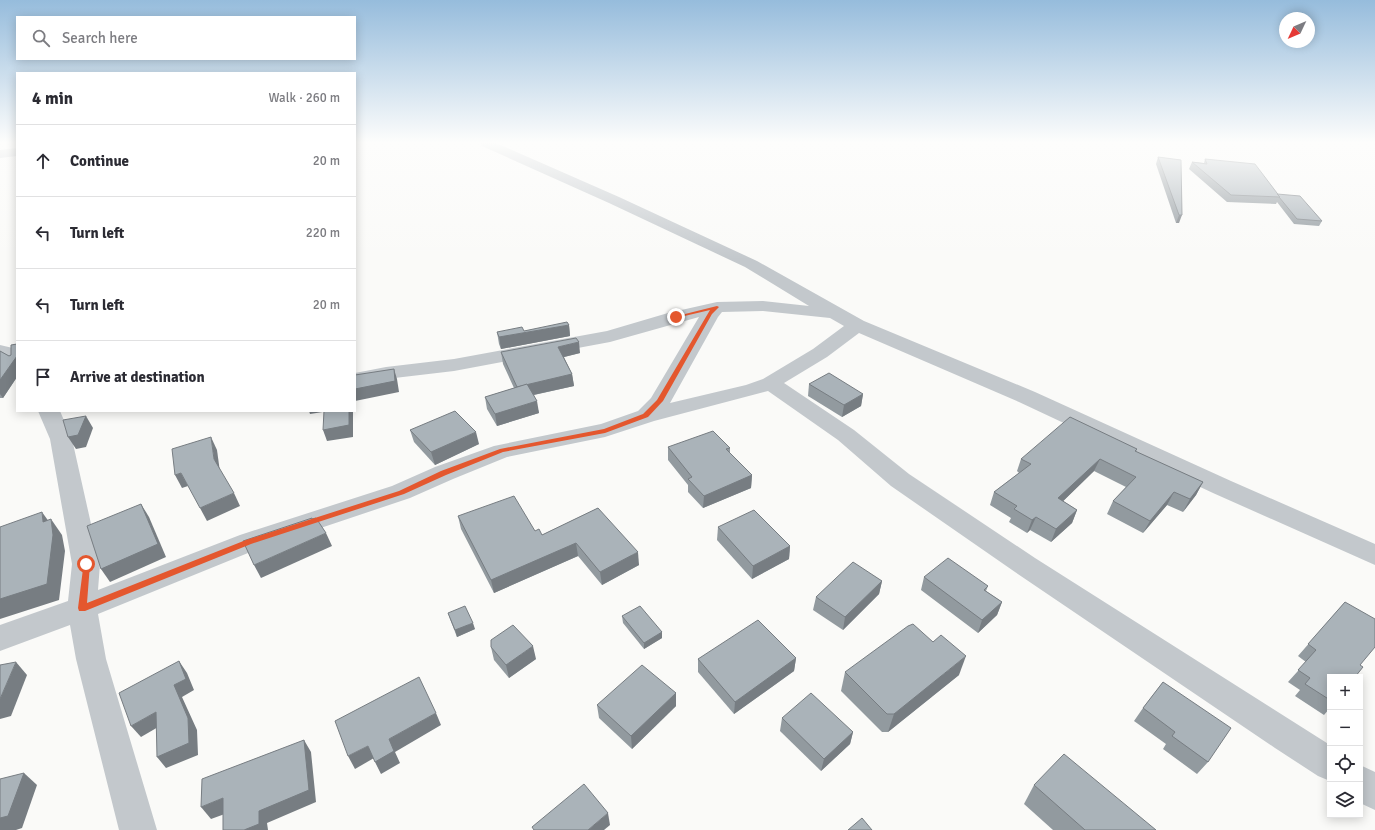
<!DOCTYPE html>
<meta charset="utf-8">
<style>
body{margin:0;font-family:Signika,sans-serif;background:#f7f7f7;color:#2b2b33}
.controls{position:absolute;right:12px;bottom:12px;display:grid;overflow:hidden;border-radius:0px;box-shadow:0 2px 10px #0003}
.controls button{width:36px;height:36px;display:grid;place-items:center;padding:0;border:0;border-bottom:1px solid #e1e1e2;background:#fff;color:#2b2b33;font:20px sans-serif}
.compass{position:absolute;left:1279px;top:12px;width:36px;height:36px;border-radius:50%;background:#fff;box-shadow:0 2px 10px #0003;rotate:226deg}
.stop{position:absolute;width:12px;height:12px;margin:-9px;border:3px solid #e4572e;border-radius:50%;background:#fff}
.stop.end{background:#e4572e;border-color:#fff;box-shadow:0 1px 4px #0008}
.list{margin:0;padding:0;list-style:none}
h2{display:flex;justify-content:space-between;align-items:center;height:52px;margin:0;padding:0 16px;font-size:17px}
h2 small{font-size:13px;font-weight:400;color:#7c7c81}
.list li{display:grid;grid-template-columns:26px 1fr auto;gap:12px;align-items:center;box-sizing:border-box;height:72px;padding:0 16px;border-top:1px solid #e1e1e2}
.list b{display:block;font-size:15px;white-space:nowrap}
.list em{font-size:13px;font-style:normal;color:#7c7c81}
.icon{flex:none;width:22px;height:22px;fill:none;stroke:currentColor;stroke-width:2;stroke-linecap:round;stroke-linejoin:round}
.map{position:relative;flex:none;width:1375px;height:830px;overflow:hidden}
.search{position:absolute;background:#fff;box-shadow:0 2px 10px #0003;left:16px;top:16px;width:340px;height:44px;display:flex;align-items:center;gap:10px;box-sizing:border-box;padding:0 14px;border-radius:0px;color:#7c7c81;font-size:15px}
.panel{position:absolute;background:#fff;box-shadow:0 2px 10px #0003;left:16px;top:72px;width:340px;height:340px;border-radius:0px}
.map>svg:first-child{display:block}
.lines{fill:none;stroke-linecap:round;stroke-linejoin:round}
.minor{fill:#c3c8cc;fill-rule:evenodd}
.wall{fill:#929a9f}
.shaded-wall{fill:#777d82}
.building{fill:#aab3b9;stroke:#777d82}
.route{fill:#e4572e}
</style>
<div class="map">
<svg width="1375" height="830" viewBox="0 0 1375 830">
<rect width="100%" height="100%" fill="#fafaf8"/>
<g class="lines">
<g class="minor">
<path d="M 480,143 L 496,143 L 619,197 L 757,261 L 864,321 L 1035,392 L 1231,481 L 1375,544 L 1375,565 L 1213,493 L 1019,402 L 859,333 L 827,357 L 784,383 L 854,430 L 909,474 L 1035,558 L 1330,745 L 1330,781 L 1318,776 L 1275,748 L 1015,572 L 891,486 L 838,440 L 768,391 L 654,421 L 605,437 L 507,457 L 453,479 L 410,498 L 258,549 L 98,614 L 106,659 L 157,830 L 119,830 L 76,659 L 70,625 L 0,651 L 0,625 L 68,601 L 72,564 L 50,439 L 38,411 L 60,411 L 72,439 L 100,564 L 98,590 L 240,535 L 392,486 L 435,467 L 494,446 L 601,424 L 638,411 L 651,398 L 699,317 L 610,342 L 454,371 L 386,379 L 355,385 L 355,373 L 386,367 L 454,359 L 607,331 L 668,313 L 717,302 L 763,301 L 809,306 L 745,267 L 609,203 L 482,146 ZM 763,311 L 830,318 L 844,326 L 813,349 L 763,379 L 746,385 L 670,403 L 718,317 L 722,312 Z"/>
<path d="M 17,148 L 17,156 L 0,158 L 0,150 Z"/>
<path d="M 0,345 L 17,349 L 17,366 C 9,364 5,358 0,357 Z"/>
<path d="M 1360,765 L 1375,772 L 1375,810 L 1360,803 Z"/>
</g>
</g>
<g class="wall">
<path d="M 1158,157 L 1181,160 L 1179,223 L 1176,223 L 1156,164 Z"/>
<path d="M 1205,159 L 1277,194 L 1322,221 L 1319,226 L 1294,224 L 1277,202 L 1276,204 L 1227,202 L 1189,169 L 1192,162 L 1204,163 Z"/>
<path d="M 569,325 L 570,336 L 501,349 L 499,344 L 497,332 L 524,331 Z"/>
<path d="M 17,344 L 17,377 L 3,398 L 0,398 L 0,351 L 9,356 L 11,355 Z"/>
<path d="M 501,352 L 580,353 L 564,357 L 572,374 L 574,386 L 534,395 L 539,413 L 497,426 L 487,409 L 485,397 L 514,388 L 503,364 Z"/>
<path d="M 809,384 L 863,394 L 861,406 L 842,417 L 808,396 Z"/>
<path d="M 410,430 L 479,444 L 435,465 L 414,442 Z"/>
<path d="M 668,447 L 730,448 L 730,453 L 752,475 L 751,488 L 703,508 L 688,492 L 688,485 L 668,460 Z"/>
<path d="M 1137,449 L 1136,452 L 1203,482 L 1196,495 L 1183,512 L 1167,505 L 1143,533 L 1107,514 L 1113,501 L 1126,487 L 1094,471 L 1063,501 L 1077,510 L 1072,523 L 1051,542 L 1030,530 L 1027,533 L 1009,522 L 1011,518 L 990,505 L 994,492 L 1019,473 L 1017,471 L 1021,459 Z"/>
<path d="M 598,508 L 639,565 L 602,585 L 578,556 L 494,593 L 461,529 L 458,516 L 535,531 L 542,535 Z"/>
<path d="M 718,527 L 790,546 L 789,559 L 752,579 L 717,540 Z"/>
<path d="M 924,577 L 988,586 L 986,591 L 1002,602 L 997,615 L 978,633 L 921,590 Z"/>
<path d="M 882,581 L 879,594 L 843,630 L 813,610 L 816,597 Z"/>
<path d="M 1345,602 L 1330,677 L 1330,708 L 1324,715 L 1295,696 L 1300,690 L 1288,682 L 1306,662 L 1298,656 Z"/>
<path d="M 448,613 L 475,629 L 457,637 L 450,619 Z"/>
<path d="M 622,616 L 662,632 L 662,638 L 644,649 L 623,623 Z"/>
<path d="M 491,647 L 536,659 L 509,678 L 494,660 Z"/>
<path d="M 796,658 L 794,671 L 734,714 L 698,672 L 698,659 Z"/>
<path d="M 845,672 L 959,675 L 888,732 L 882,732 L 841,691 Z"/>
<path d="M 1163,682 L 1208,762 L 1197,774 L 1163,749 L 1166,744 L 1134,721 L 1143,708 Z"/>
<path d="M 676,693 L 676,706 L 632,749 L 599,718 L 597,705 Z"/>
<path d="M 782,718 L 853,732 L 850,744 L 821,771 L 780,731 Z"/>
<path d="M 1034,785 L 1156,830 L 1053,830 L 1024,804 Z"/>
</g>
<g class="shaded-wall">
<path d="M 1179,215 L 1182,215 L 1179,223 L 1176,223 Z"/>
<path d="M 569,325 L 570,336 L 501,349 L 499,337 Z"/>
<path d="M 579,342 L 580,353 L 560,358 L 558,347 Z"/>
<path d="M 17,356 L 17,377 L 3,398 L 0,394 L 0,380 Z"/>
<path d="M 394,369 L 397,379 L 399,392 L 355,401 L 355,389 Z"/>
<path d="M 572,374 L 574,386 L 519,398 L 517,387 Z"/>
<path d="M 863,394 L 861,406 L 842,417 L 844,405 Z"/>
<path d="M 537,401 L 539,413 L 497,426 L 495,414 Z"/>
<path d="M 309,411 L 329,411 L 310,414 Z"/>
<path d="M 349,411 L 353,411 L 353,437 L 327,441 L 323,430 Z"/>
<path d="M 86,416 L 93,428 L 86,447 L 76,449 L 68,437 Z"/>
<path d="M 476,432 L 479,444 L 435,465 L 431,452 Z"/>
<path d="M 211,437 L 217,450 L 220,472 L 214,459 Z"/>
<path d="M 1100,459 L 1094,471 L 1053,511 L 1058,498 Z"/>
<path d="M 181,473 L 188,486 L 182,488 L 175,475 Z"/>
<path d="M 752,475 L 751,488 L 703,508 L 704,496 Z"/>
<path d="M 1203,482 L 1196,495 L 1183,512 L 1190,499 Z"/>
<path d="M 1174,492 L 1167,505 L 1143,533 L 1150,521 Z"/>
<path d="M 234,493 L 240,506 L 207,521 L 200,508 Z"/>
<path d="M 141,504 L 149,517 L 166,557 L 110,582 L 101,569 Z"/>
<path d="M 1077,510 L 1072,523 L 1051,542 L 1056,529 Z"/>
<path d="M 42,512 L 52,526 L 51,519 L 62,535 L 65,551 L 59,600 L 0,619 L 0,599 L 43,522 Z"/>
<path d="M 1036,517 L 1030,530 L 1027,533 L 1032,520 Z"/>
<path d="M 326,533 L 332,546 L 261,578 L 254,565 Z"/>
<path d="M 576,543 L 578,556 L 494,593 L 491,580 Z"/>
<path d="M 790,546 L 789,559 L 752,579 L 753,566 Z"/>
<path d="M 638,552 L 639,565 L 602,585 L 600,572 Z"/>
<path d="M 882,581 L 879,594 L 843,630 L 845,617 Z"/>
<path d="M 1002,602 L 997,615 L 978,633 L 982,620 Z"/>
<path d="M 473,623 L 475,629 L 457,637 L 455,630 Z"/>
<path d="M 662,632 L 662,638 L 644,649 L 644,643 Z"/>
<path d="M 533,646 L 536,659 L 509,678 L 506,665 Z"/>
<path d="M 966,656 L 959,675 L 888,732 L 894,714 Z"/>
<path d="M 796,658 L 794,671 L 734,714 L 735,702 Z"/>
<path d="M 179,661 L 187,673 L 194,690 L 182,697 L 197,730 L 198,755 L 166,768 L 157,757 Z"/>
<path d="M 16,662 L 27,675 L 11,716 L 0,719 L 0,699 Z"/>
<path d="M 676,693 L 676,706 L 632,749 L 631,736 Z"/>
<path d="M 156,712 L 165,723 L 141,737 L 131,726 Z"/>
<path d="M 436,713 L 441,725 L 395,752 L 400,763 L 381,774 L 375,762 L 389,739 Z"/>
<path d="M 853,732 L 850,744 L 821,771 L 824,759 Z"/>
<path d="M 304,740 L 311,752 L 316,802 L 267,823 L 268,830 L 244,830 L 259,811 Z"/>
<path d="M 368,746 L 374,758 L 355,769 L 348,756 Z"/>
<path d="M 24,773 L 37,785 L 22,828 L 16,830 L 0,830 L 0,818 Z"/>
<path d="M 223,798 L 233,811 L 211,819 L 201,807 Z"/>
<path d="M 608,813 L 610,825 L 604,830 L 588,830 Z"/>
</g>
<g class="building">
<path d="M 1158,157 L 1181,160 L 1182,215 L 1179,215 Z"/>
<path d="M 1205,159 L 1255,164 L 1280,197 L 1231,195 L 1192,162 L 1207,164 Z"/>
<path d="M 1277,194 L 1300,196 L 1322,221 L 1297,219 L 1279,197 L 1280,197 Z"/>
<path d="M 567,322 L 569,325 L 499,337 L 497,332 L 522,327 L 524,331 Z"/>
<path d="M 576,338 L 579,342 L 558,347 L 572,374 L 517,387 L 501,352 Z"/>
<path d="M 17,344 L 17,356 L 0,380 L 0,351 L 9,356 L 11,355 L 11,345 Z"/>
<path d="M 394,369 L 395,381 L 355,389 L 355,375 Z"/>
<path d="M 829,373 L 863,394 L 844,405 L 809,384 Z"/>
<path d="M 527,384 L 537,401 L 495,414 L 485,397 Z"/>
<path d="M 324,411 L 349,411 L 349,425 L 323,430 Z"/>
<path d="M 455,411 L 476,432 L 431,452 L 410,430 Z"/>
<path d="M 86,416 L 78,435 L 68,437 L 63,420 Z"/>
<path d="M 1070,417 L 1137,449 L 1135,451 L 1203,482 L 1190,499 L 1174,492 L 1150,521 L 1113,501 L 1136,477 L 1100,459 L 1058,498 L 1077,510 L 1056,529 L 1036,517 L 1032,520 L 1014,509 L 1017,506 L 994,492 L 1031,464 L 1021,459 Z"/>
<path d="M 713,431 L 730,448 L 726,449 L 752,475 L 704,496 L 688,479 L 692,477 L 668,447 Z"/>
<path d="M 211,437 L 214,459 L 234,493 L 200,508 L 181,473 L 175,475 L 172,449 Z"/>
<path d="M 514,496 L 535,531 L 539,529 L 542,535 L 598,508 L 638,552 L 600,572 L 576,543 L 491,580 L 458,516 Z"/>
<path d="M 141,504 L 158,544 L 101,569 L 87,526 Z"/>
<path d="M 754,510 L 790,546 L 753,566 L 718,527 Z"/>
<path d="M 42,512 L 43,522 L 51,519 L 53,535 L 47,584 L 0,599 L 0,527 Z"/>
<path d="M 312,518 L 312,519 L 316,518 L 326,533 L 254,565 L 243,541 Z"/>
<path d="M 948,558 L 988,586 L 984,590 L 1002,602 L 982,620 L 924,577 Z"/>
<path d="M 853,562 L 882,581 L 845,617 L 816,597 Z"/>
<path d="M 1345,602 L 1375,619 L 1375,647 L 1360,665 L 1363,667 L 1355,677 L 1330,677 L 1330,700 L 1305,684 L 1310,678 L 1298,670 L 1316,650 L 1308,644 Z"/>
<path d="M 465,606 L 473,623 L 455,630 L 448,613 Z"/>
<path d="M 640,606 L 662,632 L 644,643 L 622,616 Z"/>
<path d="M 758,620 L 796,658 L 735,702 L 698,659 Z"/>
<path d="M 913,624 L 933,642 L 941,635 L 966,656 L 894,714 L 887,714 L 845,672 L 908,626 Z"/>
<path d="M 513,625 L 533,646 L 506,665 L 491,647 L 491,640 Z"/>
<path d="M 179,661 L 186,679 L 174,685 L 188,718 L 189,743 L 157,757 L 156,712 L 131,726 L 119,693 Z"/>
<path d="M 16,662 L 0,699 L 0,665 Z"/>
<path d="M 642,665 L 676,693 L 631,736 L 597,705 Z"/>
<path d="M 419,677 L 436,713 L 389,739 L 394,751 L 375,762 L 368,746 L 348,756 L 335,721 Z"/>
<path d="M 1163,682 L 1231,728 L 1208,762 L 1172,736 L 1175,732 L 1143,708 Z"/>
<path d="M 811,693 L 853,732 L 824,759 L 782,718 Z"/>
<path d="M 304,740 L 309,790 L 259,811 L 259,824 L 244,830 L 223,830 L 223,798 L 201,807 L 202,779 Z"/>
<path d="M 1064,754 L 1156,830 L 1085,830 L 1034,785 Z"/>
<path d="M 24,773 L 8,816 L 0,818 L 0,779 Z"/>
<path d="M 584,784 L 608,813 L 588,830 L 534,830 L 532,827 Z"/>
<path d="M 862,818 L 872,830 L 848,830 Z"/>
</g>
<linearGradient id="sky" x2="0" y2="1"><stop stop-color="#96bcdc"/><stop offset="0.55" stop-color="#fdfdfc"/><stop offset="1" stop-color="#fdfdfc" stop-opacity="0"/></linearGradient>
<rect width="1375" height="259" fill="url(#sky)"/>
<path class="route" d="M 717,306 L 719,307 L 712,314 L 663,401 L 648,417 L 605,433 L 503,452 L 446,475 L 404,494 L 251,544 L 85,611 L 79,611 L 78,608 L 84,561 L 89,561 L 90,564 L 87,603 L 246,540 L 399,491 L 441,471 L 500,449 L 604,429 L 643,414 L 657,400 L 710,310 L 676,318 L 673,317 Z"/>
</svg>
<div class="controls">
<button>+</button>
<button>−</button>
<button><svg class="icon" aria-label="locate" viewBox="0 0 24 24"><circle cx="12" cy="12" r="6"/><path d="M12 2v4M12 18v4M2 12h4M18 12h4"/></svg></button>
<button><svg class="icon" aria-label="layers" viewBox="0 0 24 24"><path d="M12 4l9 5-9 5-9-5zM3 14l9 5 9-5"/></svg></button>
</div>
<svg class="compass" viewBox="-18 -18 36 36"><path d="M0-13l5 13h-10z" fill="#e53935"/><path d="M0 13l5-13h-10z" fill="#7c7c81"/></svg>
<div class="stop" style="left:86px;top:564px"></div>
<div class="stop end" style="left:676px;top:317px"></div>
<div class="search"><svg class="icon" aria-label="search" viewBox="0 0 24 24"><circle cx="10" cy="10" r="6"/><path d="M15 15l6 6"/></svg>Search here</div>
<section class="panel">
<h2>4 min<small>Walk · 260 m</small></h2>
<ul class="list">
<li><svg class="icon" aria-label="ahead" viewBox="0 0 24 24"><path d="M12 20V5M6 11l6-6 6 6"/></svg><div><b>Continue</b></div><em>20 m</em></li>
<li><svg class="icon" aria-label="left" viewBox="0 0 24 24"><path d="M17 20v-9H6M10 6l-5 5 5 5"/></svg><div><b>Turn left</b></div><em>220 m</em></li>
<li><svg class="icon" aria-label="left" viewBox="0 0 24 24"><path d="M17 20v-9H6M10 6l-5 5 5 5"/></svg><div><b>Turn left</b></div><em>20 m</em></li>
<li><svg class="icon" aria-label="arrive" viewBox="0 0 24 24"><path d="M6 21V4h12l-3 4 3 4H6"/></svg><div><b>Arrive at destination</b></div></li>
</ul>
</section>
</div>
